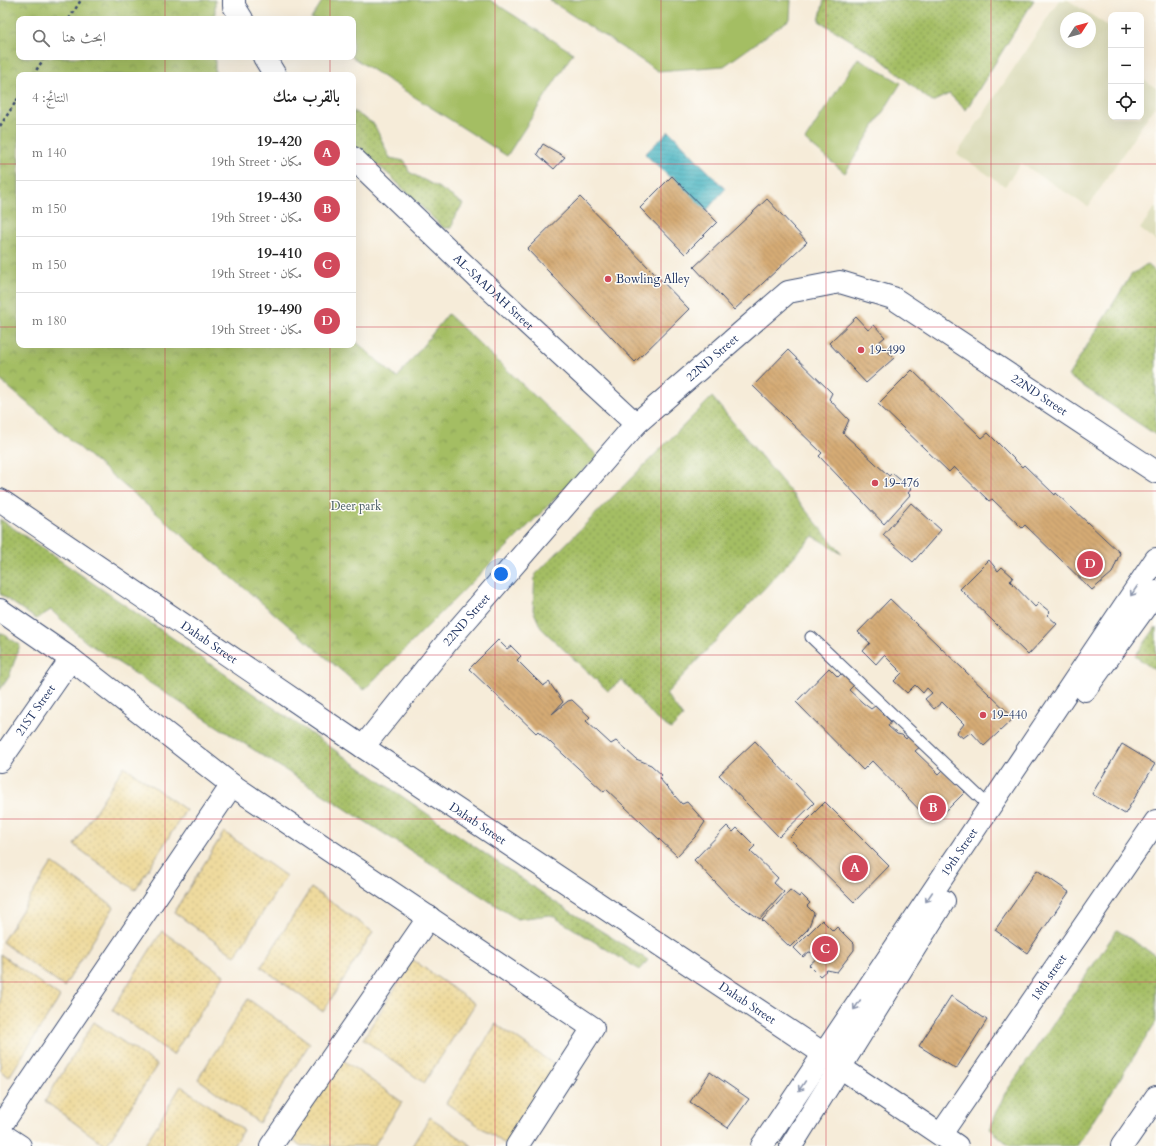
<!DOCTYPE html>
<html lang="ar">
<meta charset="utf-8">
<style>
body{margin:0;font-family:Cardo,Amiri,serif;background:#f2f2f2;color:#222;direction:rtl}
.controls{position:absolute;right:12px;top:12px;display:grid;overflow:hidden;border-radius:8px;box-shadow:0 4px 16px #0002}
.controls button{width:36px;height:36px;display:grid;place-items:center;padding:0;border:0;border-bottom:1px solid #e0e0e0;background:#fff;color:#222;font:20px sans-serif}
.compass{position:absolute;left:1060px;top:12px;width:36px;height:36px;border-radius:50%;background:#fff;box-shadow:0 4px 16px #0002;rotate:54deg}
.you{position:absolute;left:501px;top:574px;width:14px;height:14px;margin:-10px;border:3px solid #fff;border-radius:50%;background:#1a73e8;box-shadow:0 0 0 6px #1a73e833}
.badge{display:grid;place-items:center;width:26px;height:26px;border-radius:50%;background:#d1495b;color:#fff;font-size:13px;font-weight:700}
.pin{position:absolute;translate:-50% -50%;border:2px solid #fff;box-shadow:0 1px 4px #0006}
.list{margin:0;padding:0;list-style:none}
h2{display:flex;justify-content:space-between;align-items:center;height:52px;margin:0;padding:0 16px;font-size:17px}
h2 small{font-size:13px;font-weight:400;color:#767676}
.list li{display:grid;grid-template-columns:26px 1fr auto;gap:12px;align-items:center;box-sizing:border-box;height:56px;padding:0 16px;border-top:1px solid #e0e0e0}
.list b{display:block;font-size:15px;white-space:nowrap}
.list p{margin:0;font-size:13px;white-space:nowrap;color:#767676}
.list em{font-size:13px;font-style:normal;color:#767676}
.icon{flex:none;width:22px;height:22px;fill:none;stroke:currentColor;stroke-width:2;stroke-linecap:round;stroke-linejoin:round}
.map{position:relative;flex:none;width:1156px;height:1146px;overflow:hidden;direction:ltr}
.search{position:absolute;background:#fff;box-shadow:0 4px 16px #0002;left:16px;top:16px;width:340px;height:44px;display:flex;align-items:center;gap:10px;box-sizing:border-box;padding:0 14px;border-radius:8px;color:#767676;font-size:15px}
.panel{position:absolute;background:#fff;box-shadow:0 4px 16px #0002;left:16px;top:72px;width:340px;height:276px;border-radius:8px;direction:rtl}
.map>svg:first-child{display:block}
.built{fill:#ddddbc;fill-rule:evenodd}
.grass{fill:url(#grass-dots);stroke:#607661}
.sand{fill:url(#sand-dots);stroke:#84847e}
.park{fill:url(#park-crowns);stroke:#607661}
.garden{fill:#a4be64;stroke:#607661}
.water{fill:url(#water-rules);stroke:#317290}
.building{fill:url(#building-back-hatch)}
.lines{fill:none;stroke-linecap:round;stroke-linejoin:round}
.lane-casing{stroke:#3c4b70;stroke-width:13}
.street-casing{stroke:#3c4b70;stroke-width:24}
.path{stroke:#3c4b70;stroke-width:2.5;stroke-dasharray:3 3;stroke-linecap:butt}
.lane{stroke:#fff;stroke-width:11}
.street{stroke:#fff;stroke-width:22}
.oneway{stroke:#8d97ae}
.grid{fill:none;stroke:#d1495b;stroke-width:1;stroke-opacity:0.55}
.poi-dot{fill:#d1495b;stroke:#fdfcf7;stroke-width:1.5}
.labels{text-anchor:middle;stroke-width:3;stroke-linejoin:round;paint-order:stroke}
.poi-label{font-size:12px;fill:#1b2f5e;stroke:#fdfcf7;text-anchor:start}
.street-label{font-size:12px;fill:#1b2f5e;stroke:#fdfcf7}
.park-label{font-size:12px;fill:#445a60;stroke:#fdfcf7}
</style>
<div class="map">
<svg width="1156" height="1146" viewBox="0 0 1156 1146">
<defs>
<pattern id="grass-dots" width="8" height="8" patternUnits="userSpaceOnUse"><rect width="8" height="8" fill="#a4be64"/><path d="M2 2h.1M6 6h.1" fill="none" stroke="#859b56" stroke-width="1.8" stroke-linecap="round"/></pattern>
<pattern id="sand-dots" width="8" height="8" patternUnits="userSpaceOnUse"><rect width="8" height="8" fill="#eeda9e"/><path d="M2 2h.1M6 6h.1" fill="none" stroke="#ccbb8a" stroke-width="1.8" stroke-linecap="round"/></pattern>
<pattern id="park-crowns" width="20" height="18" patternUnits="userSpaceOnUse"><rect width="20" height="18" fill="#a4be64"/><path d="M2 6a3 3 0 1 1 6 0M12 15a3 3 0 1 1 6 0" fill="none" stroke="#859b56"/></pattern>
<pattern id="water-rules" width="6" height="5" patternUnits="userSpaceOnUse"><rect width="6" height="5" fill="#47b5c2"/><path d="M0 2.5h6" fill="none" stroke="#3a94a1"/></pattern>
<pattern id="building-back-hatch" width="6" height="6" patternUnits="userSpaceOnUse"><rect width="6" height="6" fill="#d5ab75"/><path d="M-1 5l2 2M0 0l6 6M5-1l2 2" fill="none" stroke="#ac8c63"/></pattern>
</defs>
<rect width="100%" height="100%" fill="#fdfcf7"/>
<filter id="ink" filterUnits="userSpaceOnUse"><feTurbulence type="fractalNoise" baseFrequency=".025" numOctaves="2"/><feDisplacementMap in="SourceGraphic" scale="8" xChannelSelector="R" yChannelSelector="G"/><feConvolveMatrix kernelMatrix="1 2 1 2 8 2 1 2 1" color-interpolation-filters="sRGB"/></filter>
<filter id="wash" filterUnits="userSpaceOnUse"><feTurbulence type="fractalNoise" baseFrequency=".012" numOctaves="4" result="noise"/><feDisplacementMap in="SourceGraphic" scale="16" xChannelSelector="R" yChannelSelector="G"/><feGaussianBlur stdDeviation="0.9" result="paint"/><feColorMatrix in="noise" values="0 0 0 0 0 0 0 0 0 0 0 0 0 0 0 0 0 1.4 0 .05"/><feComposite in="paint" operator="in"/></filter>
<g filter="url(#wash)">
<rect width="100%" height="100%" fill="#f6ecd9"/>
<g class="built">
<path d="M 1059,0 L 1068,0 L 1111,28 L 1111,117 L 1141,117 L 1141,78 L 1156,88 L 1156,104 L 1088,207 L 1021,163 L 1005,186 L 957,154 ZM 1066,18 L 1090,18 L 1090,42 L 1066,42 Z"/>
<path d="M 1156,206 L 1156,241 L 1140,229 Z"/>
</g>
<g class="grass">
<path d="M 824,0 L 1034,0 L 966,110 L 949,94 L 932,102 L 877,56 L 819,21 Z"/>
<path d="M 353,111 L 374,124 L 390,158 L 405,161 L 409,172 L 441,189 L 463,204 L 454,218 L 452,228 L 443,228 L 389,175 L 353,144 Z"/>
<path d="M 1147,264 L 1156,272 L 1156,435 L 1068,376 L 1131,275 Z"/>
<path d="M 712,397 L 842,554 L 813,536 L 666,694 L 683,717 L 671,729 L 656,719 L 622,680 L 608,691 L 541,628 L 533,610 L 535,575 Z"/>
<path d="M 0,519 L 558,904 L 648,960 L 640,970 L 551,915 L 517,919 L 86,642 L 51,610 L 36,619 L 0,594 Z"/>
<path d="M 1156,627 L 1156,671 L 1135,656 Z"/>
<path d="M 0,632 L 20,645 L 9,677 L 0,690 Z"/>
<path d="M 1117,930 L 1156,956 L 1156,1022 L 1077,1146 L 1010,1146 L 990,1129 L 1004,1095 Z"/>
</g>
<g class="sand">
<path d="M 124,766 L 186,810 L 135,890 L 74,845 Z"/>
<path d="M 224,832 L 286,876 L 235,956 L 174,912 Z"/>
<path d="M 52,863 L 114,907 L 64,987 L 2,942 Z"/>
<path d="M 311,888 L 373,932 L 323,1012 L 261,967 Z"/>
<path d="M 162,931 L 224,975 L 173,1055 L 112,1010 Z"/>
<path d="M 0,954 L 60,997 L 9,1077 L 0,1070 Z"/>
<path d="M 413,960 L 475,1004 L 424,1083 L 363,1039 Z"/>
<path d="M 248,999 L 310,1043 L 259,1123 L 198,1079 Z"/>
<path d="M 94,1022 L 157,1065 L 106,1146 L 45,1101 Z"/>
<path d="M 496,1024 L 558,1067 L 508,1146 L 446,1103 Z"/>
<path d="M 340,1058 L 402,1102 L 374,1146 L 301,1146 L 290,1138 Z"/>
<path d="M 181,1086 L 243,1130 L 233,1146 L 144,1146 Z"/>
<path d="M 430,1117 L 472,1146 L 412,1146 Z"/>
</g>
<path class="park" d="M 0,0 L 215,0 L 215,19 L 19,19 L 19,57 L 215,57 L 215,75 L 19,75 L 19,345 L 353,345 L 353,339 L 397,378 L 448,314 L 598,456 L 364,690 L 0,380 Z"/>
<g class="garden">
<path d="M 323,0 L 490,0 L 573,53 L 507,156 L 352,57 L 353,19 L 311,19 Z"/>
<path d="M 549,0 L 791,0 L 790,19 L 724,66 L 658,71 Z"/>
<path d="M 858,58 L 901,83 L 845,173 L 805,140 Z"/>
</g>
<path class="water" d="M 669,131 L 725,189 L 706,211 L 645,154 Z"/>
<g id="blocks">
<g class="building">
<path d="M 543,144 L 565,157 L 554,169 L 537,154 Z"/>
<path d="M 672,176 L 717,222 L 685,254 L 640,208 Z"/>
<path d="M 580,197 L 689,309 L 635,362 L 527,249 Z"/>
<path d="M 767,199 L 807,242 L 734,310 L 694,267 Z"/>
<path d="M 856,317 L 868,330 L 874,325 L 885,337 L 879,342 L 894,358 L 866,383 L 829,343 Z"/>
<path d="M 788,350 L 832,393 L 829,399 L 849,420 L 843,433 L 889,476 L 892,473 L 911,489 L 908,493 L 910,495 L 884,524 L 819,456 L 822,453 L 753,386 Z"/>
<path d="M 912,370 L 982,438 L 988,433 L 1022,467 L 1024,465 L 1055,495 L 1056,493 L 1120,553 L 1112,573 L 1092,590 L 1025,525 L 1022,528 L 992,499 L 989,501 L 954,467 L 949,472 L 878,404 Z"/>
<path d="M 911,503 L 941,530 L 913,562 L 883,535 Z"/>
<path d="M 989,560 L 998,571 L 1002,567 L 1013,577 L 1010,581 L 1035,607 L 1039,603 L 1050,612 L 1047,615 L 1057,624 L 1028,655 L 960,589 Z"/>
<path d="M 890,599 L 1014,718 L 984,746 L 971,732 L 963,738 L 957,733 L 964,724 L 942,702 L 934,709 L 925,699 L 932,693 L 927,688 L 923,693 L 915,685 L 907,693 L 894,681 L 902,673 L 884,655 L 876,664 L 863,651 L 870,643 L 858,632 Z"/>
<path d="M 498,640 L 507,649 L 511,646 L 521,656 L 517,660 L 543,686 L 549,682 L 563,702 L 552,714 L 568,701 L 572,700 L 590,717 L 586,721 L 611,744 L 616,741 L 636,759 L 651,765 L 662,775 L 659,778 L 682,804 L 687,802 L 705,822 L 695,837 L 677,856 L 606,789 L 604,792 L 538,731 L 536,733 L 469,669 Z"/>
<path d="M 829,668 L 838,677 L 843,672 L 855,684 L 849,690 L 863,703 L 871,709 L 875,706 L 891,722 L 888,726 L 897,734 L 902,735 L 906,739 L 909,735 L 921,746 L 915,751 L 939,774 L 943,770 L 965,792 L 933,824 L 872,761 L 863,770 L 796,702 Z"/>
<path d="M 755,741 L 814,803 L 779,837 L 719,775 Z"/>
<path d="M 1122,744 L 1155,764 L 1125,814 L 1092,794 Z"/>
<path d="M 825,802 L 889,866 L 854,902 L 789,838 Z"/>
<path d="M 727,826 L 733,832 L 737,828 L 755,846 L 750,851 L 778,878 L 774,883 L 784,892 L 760,919 L 732,900 L 694,860 Z"/>
<path d="M 1037,870 L 1069,892 L 1027,953 L 995,930 Z"/>
<path d="M 790,890 L 799,897 L 801,894 L 810,903 L 807,906 L 814,913 L 808,929 L 790,947 L 762,920 Z"/>
<path d="M 822,920 L 833,931 L 837,927 L 854,944 L 854,950 L 837,972 L 827,970 L 820,976 L 809,965 L 818,957 L 814,953 L 809,952 L 803,957 L 794,948 Z"/>
<path d="M 951,996 L 987,1020 L 956,1069 L 919,1046 Z"/>
<path d="M 710,1072 L 749,1099 L 728,1128 L 690,1102 Z"/>
</g>
</g>
</g>
<g filter="url(#ink)">
<use href="#blocks" fill-opacity="0" stroke="#3c4b70" stroke-width="1"/>
<g class="lines">
<defs>
<path id="lane" d="M 811,637 L 990,807"/>
<g id="street">
<path d="M 234,0 L 234,6 L 242,19"/>
<path d="M 264,57 L 275,75"/>
<path id="s1" d="M 353,158 L 478,278 L 636,424"/>
<path id="s2" d="M 0,500 L 363,747 L 824,1054 L 840,1067 L 957,1146"/>
<path d="M 0,610 L 71,659 L 232,785 L 593,1028 L 517,1146"/>
<path d="M 1085,690 L 1156,592"/>
<path id="s3" d="M 363,747 L 448,641 L 636,424 L 788,292 L 840,282 L 893,298 L 1156,472"/>
<path id="s4" d="M 0,761 L 71,659"/>
<path d="M 0,1127 L 232,785"/>
<path d="M 0,1133 L 20,1146"/>
<path id="s5" d="M 941,1134 L 1156,821"/>
<path d="M 271,1146 L 429,917"/>
<path id="s6" d="M 762,1146 L 1156,559"/>
<path d="M 791,1146 L 944,901"/>
<path d="M 1122,1146 L 1156,1097"/>
</g>
</defs>
<use href="#lane" class="lane-casing"/>
<use href="#street" class="street-casing"/>
<g class="path">
<path d="M 69,19 L 81,0"/>
<path d="M 33,75 L 45,57"/>
<path d="M 0,126 L 19,97"/>
</g>
<use href="#lane" class="lane"/>
<use href="#street" class="street"/>
</g>
<defs><path id="oneway-shaft" d="M-6 0H5M1.5-3L5.5 0L1.5 3" fill="none" stroke-width="1.6" stroke-linecap="round" stroke-linejoin="round"/></defs>
<g class="oneway">
<use href="#oneway-shaft" transform="translate(1134 591) rotate(124)"/>
<use href="#oneway-shaft" transform="translate(929 897) rotate(124)"/>
<use href="#oneway-shaft" transform="translate(857 1005) rotate(124)"/>
<use href="#oneway-shaft" transform="translate(802 1086) rotate(124)"/>
</g>
</g>
<path class="grid" d="M 165,0 L 165,19M 330,0 L 330,19M 495,0 L 495,1146M 661,0 L 661,1146M 826,0 L 826,1146M 991,0 L 991,1146M 165,57 L 165,75M 330,57 L 330,75M 0,164 L 19,164M 353,164 L 1156,164M 0,327 L 19,327M 353,327 L 1156,327M 165,345 L 165,1146M 330,345 L 330,1146M 0,491 L 1156,491M 0,655 L 1156,655M 0,819 L 1156,819M 0,982 L 1156,982"/>
<g class="poi-dot">
<circle cx="608" cy="279" r="4"/>
<circle cx="861" cy="350" r="4"/>
<circle cx="875" cy="483" r="4"/>
<circle cx="983" cy="715" r="4"/>
</g>
<g class="labels">
<g class="poi-label">
<text x="616" y="283">Bowling Alley</text>
<text x="869" y="354">19-499</text>
<text x="883" y="487">19-476</text>
<text x="991" y="719">19-440</text>
</g>
<g class="street-label">
<text dy="4" stroke="none"><textPath href="#s1" startOffset="194">AL-SAADAH Street</textPath></text>
<text dy="4" stroke="none"><textPath href="#s3" startOffset="524">22ND Street</textPath></text>
<text dy="4" stroke="none"><textPath href="#s3" startOffset="908">22ND Street</textPath></text>
<text dy="4" stroke="none"><textPath href="#s3" startOffset="164">22ND Street</textPath></text>
<text dy="4" stroke="none"><textPath href="#s2" startOffset="253">Dahab Street</textPath></text>
<text dy="4" stroke="none"><textPath href="#s4" startOffset="62">21ST Street</textPath></text>
<text dy="4" stroke="none"><textPath href="#s2" startOffset="577">Dahab Street</textPath></text>
<text dy="4" stroke="none"><textPath href="#s6" startOffset="354">19th Street</textPath></text>
<text dy="4" stroke="none"><textPath href="#s5" startOffset="190">18th street</textPath></text>
<text dy="4" stroke="none"><textPath href="#s2" startOffset="901">Dahab Street</textPath></text>
</g>
<g class="park-label">
<text x="356" y="510">Deer park</text>
</g>
</g>
</svg>
<div class="controls">
<button>+</button>
<button>−</button>
<button><svg class="icon" aria-label="locate" viewBox="0 0 24 24"><circle cx="12" cy="12" r="6"/><path d="M12 2v4M12 18v4M2 12h4M18 12h4"/></svg></button>
</div>
<svg class="compass" viewBox="-18 -18 36 36"><path d="M0-13l5 13h-10z" fill="#e53935"/><path d="M0 13l5-13h-10z" fill="#767676"/></svg>
<div class="you"></div>
<div class="pin badge" style="left:855px;top:868px">A</div>
<div class="pin badge" style="left:933px;top:808px">B</div>
<div class="pin badge" style="left:825px;top:949px">C</div>
<div class="pin badge" style="left:1090px;top:564px">D</div>
<div class="search"><svg class="icon" aria-label="search" viewBox="0 0 24 24"><circle cx="10" cy="10" r="6"/><path d="M15 15l6 6"/></svg>ابحث هنا</div>
<section class="panel">
<h2>بالقرب منك<small>النتائج: 4</small></h2>
<ul class="list">
<li><span class="badge">A</span><div><b>19-420</b><p>مكان · 19th Street</p></div><em>140 m</em></li>
<li><span class="badge">B</span><div><b>19-430</b><p>مكان · 19th Street</p></div><em>150 m</em></li>
<li><span class="badge">C</span><div><b>19-410</b><p>مكان · 19th Street</p></div><em>150 m</em></li>
<li><span class="badge">D</span><div><b>19-490</b><p>مكان · 19th Street</p></div><em>180 m</em></li>
</ul>
</section>
</div>
